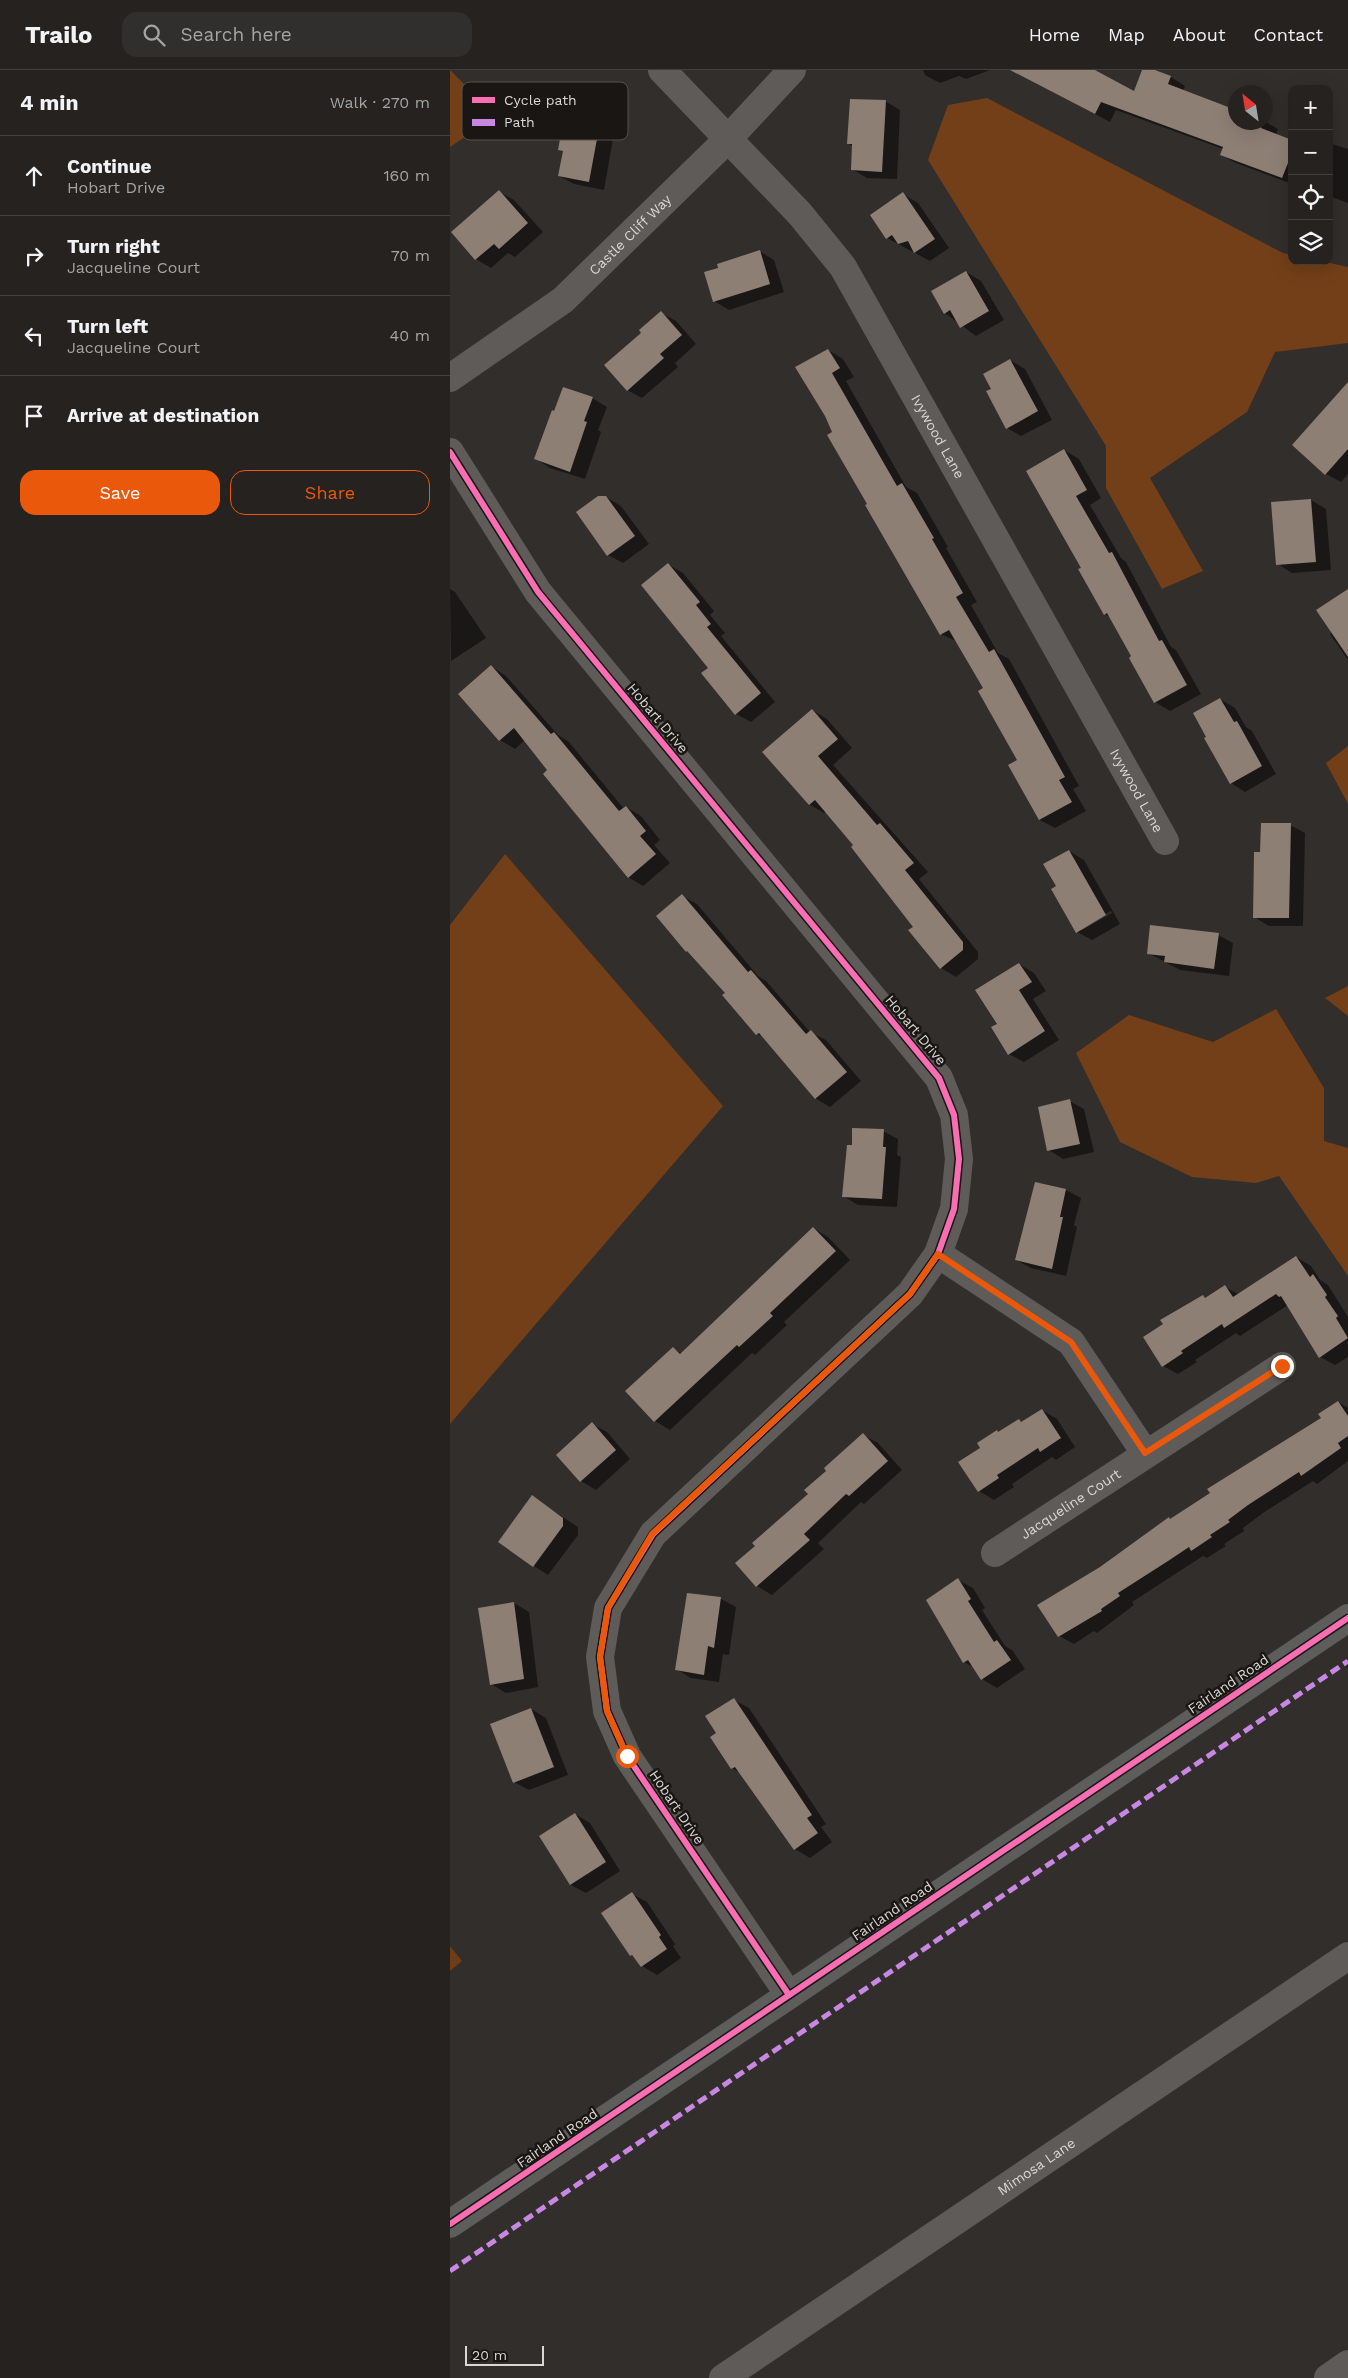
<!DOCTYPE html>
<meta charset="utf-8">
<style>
body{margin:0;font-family:"Work Sans",sans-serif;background:#312f2d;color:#f1f3f6}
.controls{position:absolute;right:15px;top:15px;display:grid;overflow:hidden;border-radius:10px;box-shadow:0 5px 20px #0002}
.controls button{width:45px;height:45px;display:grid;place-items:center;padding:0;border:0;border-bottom:1px solid #423f3e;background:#252220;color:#f1f3f6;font:25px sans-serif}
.compass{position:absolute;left:778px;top:15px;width:45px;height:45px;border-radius:50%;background:#252220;box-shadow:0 5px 20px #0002;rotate:330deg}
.scale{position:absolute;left:15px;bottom:12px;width:79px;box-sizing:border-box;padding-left:5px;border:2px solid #dcd7d4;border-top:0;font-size:14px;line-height:18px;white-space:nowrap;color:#dcd7d4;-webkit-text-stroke:4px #191614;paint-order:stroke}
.stop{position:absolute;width:15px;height:15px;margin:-11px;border:4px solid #ea580c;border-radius:50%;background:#fff}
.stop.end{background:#ea580c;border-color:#fff;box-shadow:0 1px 5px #0008}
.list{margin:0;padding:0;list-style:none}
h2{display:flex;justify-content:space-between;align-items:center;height:65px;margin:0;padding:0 20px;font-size:21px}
h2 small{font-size:16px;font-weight:400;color:#a3a4a5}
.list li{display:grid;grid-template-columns:32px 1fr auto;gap:15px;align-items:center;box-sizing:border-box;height:80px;padding:0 20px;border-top:1px solid #423f3e}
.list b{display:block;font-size:19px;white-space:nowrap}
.list p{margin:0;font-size:16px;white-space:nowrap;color:#a3a4a5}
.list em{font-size:16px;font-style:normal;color:#a3a4a5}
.actions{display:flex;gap:10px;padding:15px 20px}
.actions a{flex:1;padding:11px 0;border:1px solid #ea580c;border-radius:15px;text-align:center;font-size:18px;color:#ea580c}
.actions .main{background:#ea580c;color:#fff}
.icon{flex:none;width:28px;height:28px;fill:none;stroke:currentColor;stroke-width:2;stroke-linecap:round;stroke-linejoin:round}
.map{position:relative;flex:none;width:898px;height:2308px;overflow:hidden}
header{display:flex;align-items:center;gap:30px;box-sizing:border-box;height:70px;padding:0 25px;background:#252220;border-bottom:1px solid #423f3e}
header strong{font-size:24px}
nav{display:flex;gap:28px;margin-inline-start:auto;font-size:18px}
.search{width:350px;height:45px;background:#312f2d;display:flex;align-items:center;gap:12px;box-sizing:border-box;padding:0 18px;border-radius:15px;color:#a3a4a5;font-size:19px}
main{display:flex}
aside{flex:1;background:#252220}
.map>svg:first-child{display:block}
.green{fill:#6e3d15}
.forest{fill:#723f18}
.shadow{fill:#0007;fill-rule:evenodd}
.building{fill:#8e7f75}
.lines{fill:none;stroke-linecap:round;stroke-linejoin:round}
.street{stroke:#5e5b58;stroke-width:28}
.secondary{stroke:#5d5e5c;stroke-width:28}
.quiet{stroke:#c787e3;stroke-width:5;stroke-dasharray:10 5;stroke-linecap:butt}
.cycleway-casing{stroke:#191614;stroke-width:9}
.cycleway{stroke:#f96db3;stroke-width:6}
.route{stroke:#ea580c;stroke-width:6}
.labels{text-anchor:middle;stroke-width:5;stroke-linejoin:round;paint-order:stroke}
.street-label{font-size:14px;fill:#dcd7d4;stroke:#191614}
.key{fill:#191614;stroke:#54504e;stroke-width:1}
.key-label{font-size:14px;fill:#dcd7d4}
</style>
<header>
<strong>Trailo</strong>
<div class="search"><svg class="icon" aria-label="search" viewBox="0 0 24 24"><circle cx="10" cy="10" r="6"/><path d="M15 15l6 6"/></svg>Search here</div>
<nav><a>Home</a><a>Map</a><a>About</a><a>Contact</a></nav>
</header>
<main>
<aside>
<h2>4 min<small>Walk · 270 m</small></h2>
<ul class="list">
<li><svg class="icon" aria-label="ahead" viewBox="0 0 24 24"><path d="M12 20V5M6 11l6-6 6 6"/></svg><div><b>Continue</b><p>Hobart Drive</p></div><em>160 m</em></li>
<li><svg class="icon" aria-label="right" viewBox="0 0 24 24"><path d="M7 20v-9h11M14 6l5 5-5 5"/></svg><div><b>Turn right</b><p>Jacqueline Court</p></div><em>70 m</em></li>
<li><svg class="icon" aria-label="left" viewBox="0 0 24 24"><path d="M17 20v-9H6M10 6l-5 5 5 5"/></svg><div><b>Turn left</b><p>Jacqueline Court</p></div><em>40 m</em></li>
<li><svg class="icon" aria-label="arrive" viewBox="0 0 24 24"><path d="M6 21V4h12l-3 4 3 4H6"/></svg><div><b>Arrive at destination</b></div></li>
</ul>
<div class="actions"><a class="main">Save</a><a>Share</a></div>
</aside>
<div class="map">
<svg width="898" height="2308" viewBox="0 0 898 2308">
<rect width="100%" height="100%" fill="#312e2b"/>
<path class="green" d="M 0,1876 L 12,1891 L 0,1901 Z"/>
<g class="forest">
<path d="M 0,0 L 46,46 L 0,77 Z"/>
<path d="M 537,28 L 833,183 L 842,185 L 842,191 L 871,191 L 898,197 L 898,273 L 825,282 L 797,342 L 700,408 L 753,501 L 712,519 L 656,418 L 656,376 L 478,90 L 498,35 Z"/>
<path d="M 898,676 L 898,734 L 876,693 Z"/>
<path d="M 55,784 L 273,1036 L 0,1354 L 0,855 Z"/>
<path d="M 898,916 L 898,946 L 875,928 Z"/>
<path d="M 826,939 L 874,1018 L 874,1071 L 898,1078 L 898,1206 L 829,1106 L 806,1113 L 742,1107 L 670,1072 L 626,983 L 679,945 L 763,972 Z"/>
</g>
<g class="shadow">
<path d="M 473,0 L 540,0 L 516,9 L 509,6 L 490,13 L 475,5 Z"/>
<path d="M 594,0 L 645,0 L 685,22 L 693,0 L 701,0 L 721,7 L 735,16 L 733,21 L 786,52 L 816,52 L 828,59 L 826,65 L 842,71 L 842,114 L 786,93 L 771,85 L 773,79 L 666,40 L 660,52 L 602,21 Z"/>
<path d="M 435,31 L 450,40 L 447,109 L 417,108 L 402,99 L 403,76 L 399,74 Z"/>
<path d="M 151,43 L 166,52 L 154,120 L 124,114 L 109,106 L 114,82 L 110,80 Z"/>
<path d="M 879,73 L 898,79 L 898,133 L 879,126 Z"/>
<path d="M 49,122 L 64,130 L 93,162 L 65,187 L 58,183 L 41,198 L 26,189 Z"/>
<path d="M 453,124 L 468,133 L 499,178 L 480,191 L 437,168 Z"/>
<path d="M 309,181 L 324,190 L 334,222 L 279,240 L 264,231 L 270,199 Z"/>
<path d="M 516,202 L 531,211 L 554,250 L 526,266 L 495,243 Z"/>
<path d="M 211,243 L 226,251 L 246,274 L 225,293 L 228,297 L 192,328 L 177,320 L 193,263 Z"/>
<path d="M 378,280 L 393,289 L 404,307 L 396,311 L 456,417 L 467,423 L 498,477 L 496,478 L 527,532 L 521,535 L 548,583 L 559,589 L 629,716 L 623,719 L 636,741 L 605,758 L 590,750 L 559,696 L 569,690 L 535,619 L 508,572 L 491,564 L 379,365 L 384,362 Z"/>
<path d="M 560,290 L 575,299 L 602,350 L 571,366 L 557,358 L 542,319 Z"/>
<path d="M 898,314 L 898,404 L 891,412 L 876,404 L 843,375 Z"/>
<path d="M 142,328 L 157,337 L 148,360 L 151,362 L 135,409 L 100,398 L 86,389 Z"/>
<path d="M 614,380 L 629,389 L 651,428 L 640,435 L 671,488 L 676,492 L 721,577 L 726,580 L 751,624 L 720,641 L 705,632 L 680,588 L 683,587 L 660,547 L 655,544 L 633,498 Z"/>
<path d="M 156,427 L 171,436 L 199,474 L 173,493 L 158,485 Z"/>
<path d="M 861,430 L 876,439 L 881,500 L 842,503 L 828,494 Z"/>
<path d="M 219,495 L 233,503 L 264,541 L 260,545 L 275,563 L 271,566 L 325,632 L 301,652 L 286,644 L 260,598 Z"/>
<path d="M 0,519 L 5,522 L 36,568 L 1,591 Z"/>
<path d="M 892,524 L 898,528 L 898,590 L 880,564 L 882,562 Z"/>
<path d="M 42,597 L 56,606 L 108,665 L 119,672 L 174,739 L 176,737 L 191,746 L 210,770 L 204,775 L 220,793 L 193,816 L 178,807 L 75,670 L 65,679 L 50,670 L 10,624 Z"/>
<path d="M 770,629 L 785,638 L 796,657 L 802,661 L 826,704 L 795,722 L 781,713 L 758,667 Z"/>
<path d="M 362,640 L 377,649 L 402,678 L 383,695 L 478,802 L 469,809 L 528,882 L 528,889 L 506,907 L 491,898 L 460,861 L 465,857 L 405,775 L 376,742 L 374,743 L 359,734 Z"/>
<path d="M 840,755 L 855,763 L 853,856 L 819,856 L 804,847 L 811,783 Z"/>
<path d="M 619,781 L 634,790 L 670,854 L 642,870 L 627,862 L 607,817 ZM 661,841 L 662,843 L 632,860 L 632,857 Z"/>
<path d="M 232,826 L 247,834 L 308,906 L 316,911 L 360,962 L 376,970 L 411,1011 L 380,1037 L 365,1028 L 315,968 L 307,964 L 277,923 L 237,881 L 208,846 Z"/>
<path d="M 768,865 L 783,873 L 779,906 L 730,900 L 698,883 Z"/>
<path d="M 569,894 L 584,903 L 596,921 L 583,929 L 609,970 L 574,992 L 559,984 L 548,954 Z"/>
<path d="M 619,1031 L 634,1039 L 644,1082 L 613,1089 L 599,1080 Z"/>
<path d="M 433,1061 L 448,1069 L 447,1085 L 451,1087 L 447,1137 L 408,1135 L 393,1126 L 403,1076 Z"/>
<path d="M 616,1120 L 631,1128 L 624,1155 L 627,1157 L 616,1206 L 581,1198 L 566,1190 Z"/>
<path d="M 363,1158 L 378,1167 L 400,1190 L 334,1252 L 337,1255 L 305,1285 L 302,1283 L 220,1360 L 205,1351 L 177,1321 L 223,1278 L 232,1284 Z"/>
<path d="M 846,1187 L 861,1196 L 870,1210 L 878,1215 L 898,1247 L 898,1287 L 885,1295 L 870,1287 L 838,1235 L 790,1266 L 786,1263 L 745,1290 L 747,1292 L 728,1304 L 713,1296 L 753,1226 L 757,1229 L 775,1217 L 790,1225 Z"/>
<path d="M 888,1332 L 898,1338 L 898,1391 L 867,1414 L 863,1411 L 813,1443 L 793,1458 L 794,1461 L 774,1474 L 776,1476 L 757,1488 L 753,1486 L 682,1532 L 684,1535 L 647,1563 L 644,1561 L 624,1574 L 609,1566 L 651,1498 L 719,1448 L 721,1450 L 873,1348 Z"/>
<path d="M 592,1340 L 607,1349 L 625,1377 L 606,1390 L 602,1387 L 562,1414 L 564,1417 L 544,1430 L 529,1421 L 531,1378 L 569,1351 L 572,1353 Z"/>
<path d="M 142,1354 L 157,1362 L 180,1389 L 146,1420 L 131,1411 L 107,1385 Z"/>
<path d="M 413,1365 L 428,1373 L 452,1400 L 414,1434 L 411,1432 L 368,1473 L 374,1479 L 322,1525 L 307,1516 L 360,1424 L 377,1401 Z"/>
<path d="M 82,1427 L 128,1457 L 128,1465 L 98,1505 L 84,1496 Z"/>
<path d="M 508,1510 L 523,1518 L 535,1538 L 532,1540 L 555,1576 L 562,1580 L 575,1599 L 547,1618 L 532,1609 L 525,1598 L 514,1592 Z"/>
<path d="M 238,1524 L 271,1529 L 286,1537 L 279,1585 L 273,1584 L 269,1612 L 241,1608 L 226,1599 Z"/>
<path d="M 64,1533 L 79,1542 L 88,1617 L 56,1623 L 41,1614 Z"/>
<path d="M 284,1630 L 299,1638 L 376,1754 L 371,1757 L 382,1772 L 360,1788 L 345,1779 L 292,1704 L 282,1698 L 268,1663 Z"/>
<path d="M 81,1639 L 96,1648 L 118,1705 L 79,1720 L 64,1712 Z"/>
<path d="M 125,1744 L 140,1753 L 170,1801 L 136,1823 L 121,1815 L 90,1767 Z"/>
<path d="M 182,1824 L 197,1832 L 225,1874 L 223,1876 L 231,1888 L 207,1905 L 192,1896 L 181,1885 Z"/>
</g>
<g class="building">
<path d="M 560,0 L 645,0 L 684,21 L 692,0 L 705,0 L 721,6 L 718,14 L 786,40 L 786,52 L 813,52 L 811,58 L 842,70 L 842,83 L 832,108 L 770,85 L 773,77 L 651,32 L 645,44 Z"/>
<path d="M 400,29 L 436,30 L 432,102 L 401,100 L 402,74 L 397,74 Z"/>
<path d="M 116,35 L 152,42 L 139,112 L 108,106 L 113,81 L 108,80 Z"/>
<path d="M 49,120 L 78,153 L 49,179 L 44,174 L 25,190 L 1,162 Z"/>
<path d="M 453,122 L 485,169 L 464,183 L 458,171 L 448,174 L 442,165 L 436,169 L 420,145 Z"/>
<path d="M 310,180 L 320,214 L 263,232 L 254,202 L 268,198 L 267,194 Z"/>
<path d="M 516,201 L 539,241 L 510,258 L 500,240 L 494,244 L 481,221 Z"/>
<path d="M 211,241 L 232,265 L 210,284 L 214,288 L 177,321 L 154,295 L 191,263 L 189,260 Z"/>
<path d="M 378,279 L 390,298 L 382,303 L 447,416 L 452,413 L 484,468 L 482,469 L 513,523 L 506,527 L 539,582 L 544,579 L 615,707 L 609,710 L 622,732 L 589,750 L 558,695 L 567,690 L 528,621 L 533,618 L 499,560 L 490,565 L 415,435 L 417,434 L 377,365 L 382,362 L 375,346 L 345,297 Z"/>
<path d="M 560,289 L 588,341 L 556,359 L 536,321 L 541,319 L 533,304 Z"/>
<path d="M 898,312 L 898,379 L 875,405 L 842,375 Z"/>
<path d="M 113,317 L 143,327 L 134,351 L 137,352 L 120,402 L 84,389 L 102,340 L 104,341 Z"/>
<path d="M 614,379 L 637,420 L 626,426 L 659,483 L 662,482 L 709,571 L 712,570 L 737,615 L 704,633 L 679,588 L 681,586 L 657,543 L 654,545 L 628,499 L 631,498 L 576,401 Z"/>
<path d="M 148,426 L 156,426 L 185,466 L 157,486 L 126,442 Z"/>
<path d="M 861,429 L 866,492 L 826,495 L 821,432 Z"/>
<path d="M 218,493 L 250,532 L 246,535 L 261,554 L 257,557 L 311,623 L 285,645 L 251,603 L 258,598 L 191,515 Z"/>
<path d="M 898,519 L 898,587 L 866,540 Z"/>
<path d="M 41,595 L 101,664 L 104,662 L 169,741 L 176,736 L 196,761 L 190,766 L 206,784 L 178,808 L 93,704 L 97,700 L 64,658 L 49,671 L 8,624 Z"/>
<path d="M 770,628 L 784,652 L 787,651 L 812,696 L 780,714 L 754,668 L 756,667 L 743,643 Z"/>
<path d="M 362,639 L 388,669 L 368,686 L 427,755 L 430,753 L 464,793 L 455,800 L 513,872 L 513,880 L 490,899 L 458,860 L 463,857 L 401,777 L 403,775 L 365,730 L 359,735 L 312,682 Z"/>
<path d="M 811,753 L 841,753 L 839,848 L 803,848 L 804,782 L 810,782 Z"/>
<path d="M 619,780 L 656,845 L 626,863 L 601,819 L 606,816 L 593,794 Z"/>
<path d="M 232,824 L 298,902 L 301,900 L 356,964 L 361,960 L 397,1002 L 365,1029 L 309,963 L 306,965 L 272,925 L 275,923 L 237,881 L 236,882 L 206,846 Z"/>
<path d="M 700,855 L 769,863 L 764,899 L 714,892 L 715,886 L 697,884 Z"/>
<path d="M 569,893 L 582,912 L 569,920 L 595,961 L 558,985 L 541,957 L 547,954 L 525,920 Z"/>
<path d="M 620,1029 L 630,1074 L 597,1081 L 588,1037 Z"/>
<path d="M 402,1058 L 434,1059 L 433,1077 L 436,1077 L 432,1129 L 392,1127 L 397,1075 L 402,1075 Z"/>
<path d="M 585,1112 L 616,1119 L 610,1147 L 613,1147 L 602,1199 L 565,1190 Z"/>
<path d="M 363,1157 L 386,1181 L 320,1243 L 323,1246 L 289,1277 L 287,1275 L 204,1352 L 175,1321 L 223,1277 L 230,1284 Z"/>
<path d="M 846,1186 L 860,1207 L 863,1204 L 877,1225 L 875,1227 L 888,1246 L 886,1248 L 898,1268 L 869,1288 L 831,1226 L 829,1227 L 826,1224 L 774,1258 L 772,1254 L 731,1281 L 733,1283 L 712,1297 L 693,1267 L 713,1254 L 710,1250 L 753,1225 L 755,1228 L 775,1215 L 783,1227 Z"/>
<path d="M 888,1331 L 898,1346 L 898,1366 L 888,1373 L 891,1378 L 851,1406 L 849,1402 L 798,1435 L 778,1450 L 780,1452 L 760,1465 L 762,1467 L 741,1481 L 739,1477 L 718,1491 L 668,1523 L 670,1526 L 651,1539 L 652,1541 L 608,1567 L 587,1535 L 650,1497 L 719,1447 L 720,1449 L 760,1423 L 757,1419 L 871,1348 L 868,1344 Z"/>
<path d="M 592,1339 L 611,1368 L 590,1382 L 588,1378 L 547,1405 L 549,1408 L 528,1422 L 508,1392 L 530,1378 L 527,1373 L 547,1360 L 548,1362 L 569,1349 L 571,1352 Z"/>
<path d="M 142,1352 L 166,1380 L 130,1412 L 106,1385 Z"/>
<path d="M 413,1363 L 438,1391 L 399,1426 L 396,1424 L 354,1464 L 360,1470 L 306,1517 L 285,1493 L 305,1476 L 302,1473 L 358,1424 L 354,1420 L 376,1401 L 374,1398 Z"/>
<path d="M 82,1425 L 113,1448 L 113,1456 L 83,1497 L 48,1472 Z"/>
<path d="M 508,1508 L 521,1529 L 518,1531 L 544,1572 L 547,1570 L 561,1590 L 531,1610 L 518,1590 L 513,1593 L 476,1530 Z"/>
<path d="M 237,1523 L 271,1527 L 264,1578 L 258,1576 L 254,1605 L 225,1600 Z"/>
<path d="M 64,1532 L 74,1609 L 40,1615 L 28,1538 Z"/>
<path d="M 284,1628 L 362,1745 L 357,1748 L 368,1763 L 344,1780 L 285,1697 L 281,1699 L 260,1667 L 266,1663 L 255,1646 Z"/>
<path d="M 81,1638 L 104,1697 L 63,1713 L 40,1654 Z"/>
<path d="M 125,1743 L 156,1792 L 120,1815 L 89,1766 Z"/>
<path d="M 182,1822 L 211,1865 L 209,1867 L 217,1879 L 191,1897 L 182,1885 L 180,1886 L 151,1843 Z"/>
</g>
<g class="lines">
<g class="street">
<path id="s1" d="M 212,0 L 350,144 L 393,197 L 715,771"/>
<path id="s2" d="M 0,308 L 113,230 L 277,70 L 342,0"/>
<path d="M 0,382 L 88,522 L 489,1008 L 504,1045 L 509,1089 L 504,1139 L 488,1184 L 460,1224 L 203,1464 L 158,1538 L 150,1587 L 157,1641 L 177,1686 L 339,1925"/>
<path d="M 488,1184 L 621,1272 L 695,1383"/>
<path id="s3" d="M 545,1483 L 832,1296"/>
<path id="s4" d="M 273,2308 L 898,1886"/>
<path d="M 878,2308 L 898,2294"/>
</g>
<path class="secondary" d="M 0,2154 L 898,1548"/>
<path class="quiet" d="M 0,2201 L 898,1591"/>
<defs>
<g id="cycleway">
<path d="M 0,382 L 88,522 L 489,1008 L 504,1045 L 509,1089 L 504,1139 L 488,1184 L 460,1224 L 203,1464 L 158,1538 L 150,1587 L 157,1641 L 177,1686 L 339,1925"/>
<path d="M 0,2154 L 898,1548"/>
</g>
</defs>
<use href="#cycleway" class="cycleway-casing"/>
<use href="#cycleway" class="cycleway"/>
</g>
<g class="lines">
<path class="route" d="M 177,1686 L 157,1641 L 150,1587 L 158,1538 L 202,1464 L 460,1224 L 488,1184 L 621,1272 L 695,1383 L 832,1296"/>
</g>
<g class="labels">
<g class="street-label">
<text dy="5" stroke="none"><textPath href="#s2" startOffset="231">Castle Cliff Way</textPath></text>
<text dy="5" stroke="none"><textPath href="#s1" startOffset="462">Ivywood Lane</textPath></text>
<text transform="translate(208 648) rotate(50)" y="5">Hobart Drive</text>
<text dy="5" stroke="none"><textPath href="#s1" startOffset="868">Ivywood Lane</textPath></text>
<text transform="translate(466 960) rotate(50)" y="5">Hobart Drive</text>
<text dy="5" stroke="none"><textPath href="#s3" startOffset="90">Jacqueline Court</textPath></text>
<text transform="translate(778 1614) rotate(-34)" y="5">Fairland Road</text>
<text transform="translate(227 1737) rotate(56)" y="5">Hobart Drive</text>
<text transform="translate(442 1841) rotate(-34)" y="5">Fairland Road</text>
<text transform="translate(107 2068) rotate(-34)" y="5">Fairland Road</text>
<text dy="5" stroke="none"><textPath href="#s4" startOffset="378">Mimosa Lane</textPath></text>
</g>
</g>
<rect x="12" y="12" width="166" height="58" rx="8" class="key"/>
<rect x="22" y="27" width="23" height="6" fill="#f96db3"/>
<rect x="22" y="49" width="23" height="7" fill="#c787e3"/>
<g class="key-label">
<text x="54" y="35">Cycle path</text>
<text x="54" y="57">Path</text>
</g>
</svg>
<div class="controls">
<button>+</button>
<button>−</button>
<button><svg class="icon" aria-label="locate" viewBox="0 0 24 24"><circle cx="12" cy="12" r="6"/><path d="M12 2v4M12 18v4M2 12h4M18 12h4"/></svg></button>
<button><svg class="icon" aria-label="layers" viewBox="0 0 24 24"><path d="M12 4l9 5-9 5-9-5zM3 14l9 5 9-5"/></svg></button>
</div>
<svg class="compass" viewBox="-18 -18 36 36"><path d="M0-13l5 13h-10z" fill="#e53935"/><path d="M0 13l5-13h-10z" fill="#a3a4a5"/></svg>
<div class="scale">20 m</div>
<div class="stop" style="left:177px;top:1686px"></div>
<div class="stop end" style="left:832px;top:1296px"></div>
</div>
</main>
